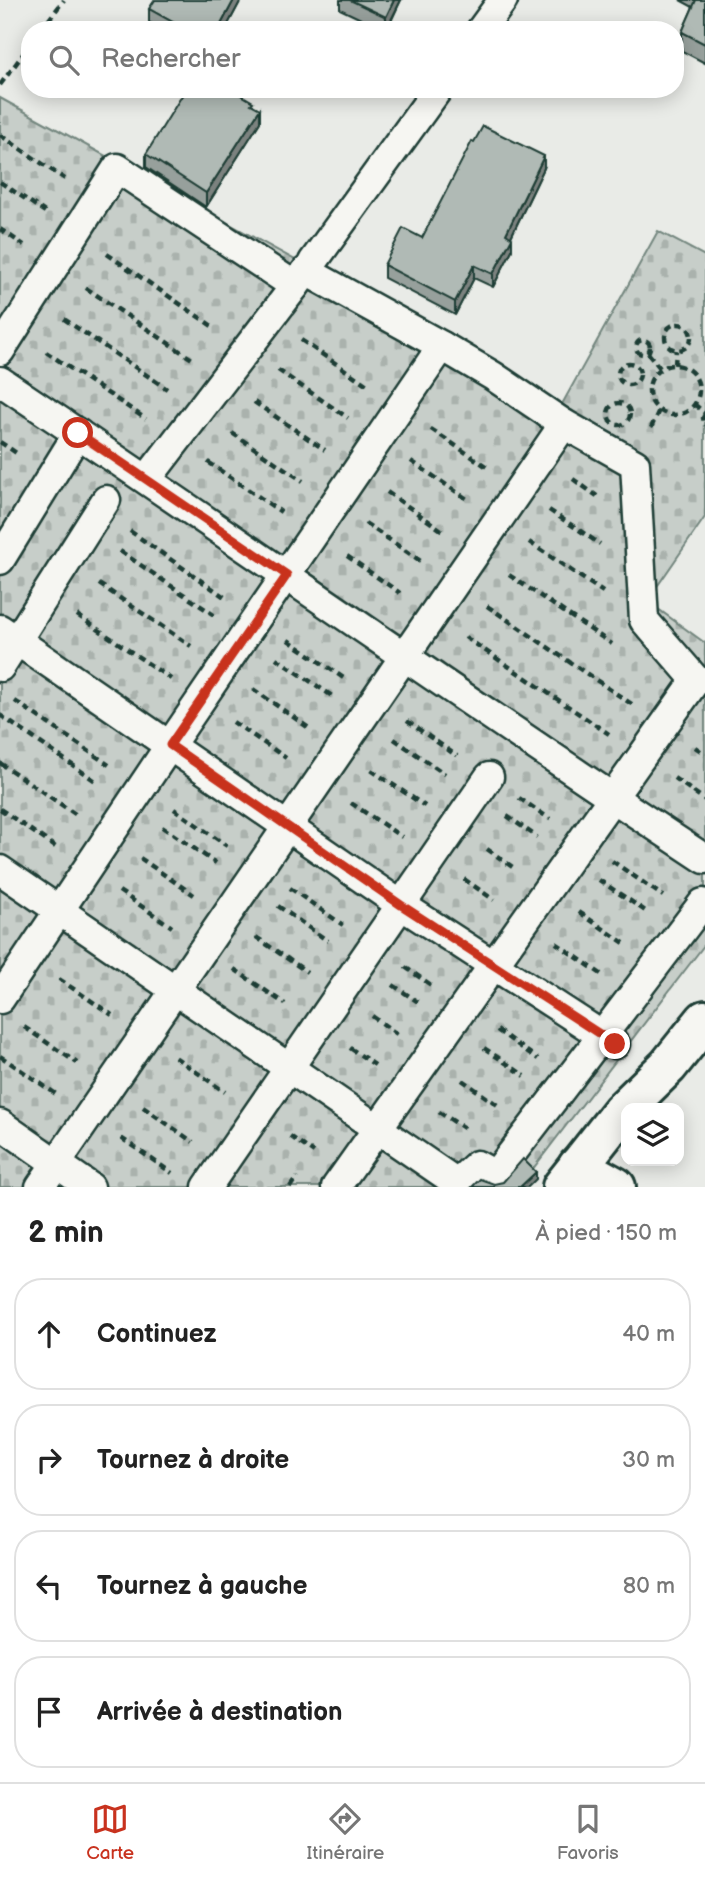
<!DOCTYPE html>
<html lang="fr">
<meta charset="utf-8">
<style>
body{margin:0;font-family:"Balsamiq Sans",sans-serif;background:#f6f6f6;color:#222}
.controls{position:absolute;right:21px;bottom:21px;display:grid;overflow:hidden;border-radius:14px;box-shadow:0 4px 18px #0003}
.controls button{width:63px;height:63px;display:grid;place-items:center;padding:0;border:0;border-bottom:2px solid #e0e0e0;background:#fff;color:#222;font:35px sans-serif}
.stop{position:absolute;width:21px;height:21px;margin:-16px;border:5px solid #c8321e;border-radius:50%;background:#fff}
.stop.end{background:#c8321e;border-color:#fff;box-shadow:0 2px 7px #0008}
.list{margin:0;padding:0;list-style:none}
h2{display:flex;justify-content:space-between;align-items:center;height:91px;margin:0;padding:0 28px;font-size:30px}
h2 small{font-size:23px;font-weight:400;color:#767676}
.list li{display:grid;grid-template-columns:46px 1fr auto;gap:21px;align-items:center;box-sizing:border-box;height:112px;margin:0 14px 14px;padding:0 14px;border:2px solid #e0e0e0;border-radius:28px}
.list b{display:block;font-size:26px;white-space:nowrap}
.list em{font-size:23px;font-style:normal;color:#767676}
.icon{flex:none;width:38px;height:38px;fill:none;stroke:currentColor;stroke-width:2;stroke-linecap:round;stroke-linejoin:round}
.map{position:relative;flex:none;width:705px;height:1187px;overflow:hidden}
.search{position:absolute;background:#fff;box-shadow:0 4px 18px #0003;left:21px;right:21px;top:21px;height:77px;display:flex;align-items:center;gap:18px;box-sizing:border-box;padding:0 24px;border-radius:28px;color:#767676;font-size:26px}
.sheet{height:595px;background:#fff}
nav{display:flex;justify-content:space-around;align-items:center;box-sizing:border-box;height:98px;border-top:2px solid #e0e0e0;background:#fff;font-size:19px;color:#767676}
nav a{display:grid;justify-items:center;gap:4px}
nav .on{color:#c8321e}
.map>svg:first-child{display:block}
.cemetery{fill:url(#cemetery-stones);stroke:#73867e;stroke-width:2}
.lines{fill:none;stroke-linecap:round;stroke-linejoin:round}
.service-casing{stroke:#1f3d34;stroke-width:33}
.tertiary-casing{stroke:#1f3d34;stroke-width:44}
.path{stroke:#1f3d34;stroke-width:4.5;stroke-dasharray:7 5;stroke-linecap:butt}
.service{stroke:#f6f6f2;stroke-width:28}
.tertiary{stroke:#f6f6f2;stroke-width:38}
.wall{fill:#97a09c;stroke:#1f3d34;stroke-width:2}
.shaded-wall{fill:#7b827f;stroke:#1f3d34;stroke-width:2}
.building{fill:#b0bab5;stroke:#1f3d34;stroke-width:2}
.route{stroke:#c8321e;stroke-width:9}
</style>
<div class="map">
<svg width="705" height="1187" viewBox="0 0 705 1187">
<defs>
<pattern id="cemetery-stones" width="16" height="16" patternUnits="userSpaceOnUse" patternTransform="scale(1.75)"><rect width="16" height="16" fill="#c7cec9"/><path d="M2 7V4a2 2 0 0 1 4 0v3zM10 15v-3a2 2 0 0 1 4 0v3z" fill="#aab2ad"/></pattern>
</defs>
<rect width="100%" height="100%" fill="#e9ebe7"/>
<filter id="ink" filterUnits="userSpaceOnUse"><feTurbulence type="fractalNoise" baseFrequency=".0143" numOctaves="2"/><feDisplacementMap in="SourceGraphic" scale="14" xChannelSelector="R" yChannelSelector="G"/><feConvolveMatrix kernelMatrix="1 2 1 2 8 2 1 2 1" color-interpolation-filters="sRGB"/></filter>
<g filter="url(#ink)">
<path class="cemetery" d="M 0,98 L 561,406 L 658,231 L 705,256 L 705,517 L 654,591 L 650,603 L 705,643 L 705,944 L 519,1187 L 0,1187 Z"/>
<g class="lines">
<defs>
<g id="service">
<path d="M 481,30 L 503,0"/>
<path d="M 313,262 L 438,89"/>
<path d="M 0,351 L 117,168 L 295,286 L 306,271 L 442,346 L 170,745 L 0,999"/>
<path d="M 0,381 C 236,539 468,703 705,859"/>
<path d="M 147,479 L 295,286"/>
<path d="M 0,560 L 78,433"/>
<path d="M 0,629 L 401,905 L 615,1044"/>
<path d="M 0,667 L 106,500"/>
<path d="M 0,870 L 457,1183 L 477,1165 L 495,1175 C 565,1085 634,994 703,903"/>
<path d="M 0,1124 L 90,1187"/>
<path d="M 40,1187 L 564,424 L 493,376 L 442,346"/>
<path d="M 207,1187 L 489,777"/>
<path d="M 336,1187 L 696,680 L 644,620 L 635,464 L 564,424"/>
</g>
<g id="tertiary">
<path d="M 578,1166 L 616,1187"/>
<path d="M 562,1187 L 622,1111 L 668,1066 L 705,1020"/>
</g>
</defs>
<use href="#service" class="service-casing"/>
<use href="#tertiary" class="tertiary-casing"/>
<g class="path">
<path d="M 41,30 L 64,0"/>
<path d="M 0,85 L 30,45"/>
<path d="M 0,135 L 65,179"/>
<path d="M 0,182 L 45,212"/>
<path d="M 0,229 L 24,245"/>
<path d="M 107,254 L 215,328"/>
<path d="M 86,288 L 192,359"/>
<path d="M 64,319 L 167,389"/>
<circle cx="678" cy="337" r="13"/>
<circle cx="643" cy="347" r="7"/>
<path d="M 301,340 L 369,386"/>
<path d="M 46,352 L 146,419"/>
<path d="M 648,353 L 660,368"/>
<circle cx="629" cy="374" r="11"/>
<path d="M 675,365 L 676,350"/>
<circle cx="674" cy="390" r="25"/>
<path d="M 278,370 L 348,418"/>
<path d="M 254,402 L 325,450"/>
<circle cx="619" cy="414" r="11"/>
<path d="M 694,404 L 705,413"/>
<path d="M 705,414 L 703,418 L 705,426"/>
<path d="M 651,428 L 659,410"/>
<path d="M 431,429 L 487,467"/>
<path d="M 232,433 L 303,481"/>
<path d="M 0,442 L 18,454"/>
<path d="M 411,461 L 467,499"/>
<path d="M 208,462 L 281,512"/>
<path d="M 573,479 L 597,496"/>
<path d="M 387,492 L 443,531"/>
<path d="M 549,510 L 600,544"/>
<path d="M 365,523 L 422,562"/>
<path d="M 130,531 L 226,598"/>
<path d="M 529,542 L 603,592"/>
<path d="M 120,551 L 214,615"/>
<path d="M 347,556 L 400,593"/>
<path d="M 509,575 L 612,644"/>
<path d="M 99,584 L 191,646"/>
<path d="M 487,606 L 633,705"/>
<path d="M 77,615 L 171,679"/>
<path d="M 465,637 L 609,734"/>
<path d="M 288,640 L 345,679"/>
<path d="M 276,658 L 332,696"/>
<path d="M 253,689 L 309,728"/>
<path d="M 15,701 L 109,765"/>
<path d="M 0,715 L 97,782"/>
<path d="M 407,721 L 457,756"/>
<path d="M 233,722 L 286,758"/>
<path d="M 394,739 L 445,774"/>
<path d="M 695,747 L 705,754"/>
<path d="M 0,763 L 78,816"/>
<path d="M 371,770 L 425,806"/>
<path d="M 674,778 L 705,800"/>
<path d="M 519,798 L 550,819"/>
<path d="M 351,803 L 402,837"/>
<path d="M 0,809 L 57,848"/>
<path d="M 174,809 L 227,846"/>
<path d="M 507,816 L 537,837"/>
<path d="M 162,827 L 216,863"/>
<path d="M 487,849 L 514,868"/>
<path d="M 140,858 L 194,895"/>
<path d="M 612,861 L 663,896"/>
<path d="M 464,879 L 494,900"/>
<path d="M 599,880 L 647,912"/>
<path d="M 290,888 L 343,925"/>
<path d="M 119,891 L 172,927"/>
<path d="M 278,906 L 328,941"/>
<path d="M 579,912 L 624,943"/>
<path d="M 256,937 L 307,972"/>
<path d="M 556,943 L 601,974"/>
<path d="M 405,967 L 431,985 L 430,987"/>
<path d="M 234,969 L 285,1004"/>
<path d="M 59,979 L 112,1015"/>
<path d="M 393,985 L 418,1002"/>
<path d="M 372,1016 L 397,1034"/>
<path d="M 24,1027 L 77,1063"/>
<path d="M 497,1030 L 538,1059"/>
<path d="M 350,1048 L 375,1065"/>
<path d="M 484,1048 L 525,1076"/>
<path d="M 0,1056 L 56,1094"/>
<path d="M 175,1057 L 225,1092"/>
<path d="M 462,1080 L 499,1106"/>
<path d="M 143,1107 L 193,1142"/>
<path d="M 439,1112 L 464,1128"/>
<path d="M 290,1136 L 314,1153"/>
<path d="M 121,1138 L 172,1173"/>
<path d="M 290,1187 L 297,1177"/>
</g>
<use href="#service" class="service"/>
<use href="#tertiary" class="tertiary"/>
</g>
<g class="wall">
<path d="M 155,0 L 241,0 L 225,30 L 163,30 L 149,22 L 149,9 Z"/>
<path d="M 340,0 L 401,0 L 387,30 L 384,30 L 340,9 Z"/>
<path d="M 680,0 L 705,0 L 705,63 L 682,51 L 682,32 L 693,7 Z"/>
<path d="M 253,105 L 260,122 L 206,207 L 146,167 L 146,154 Z"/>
<path d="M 544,168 L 511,237 L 512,250 L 493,287 L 474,278 L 455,315 L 384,278 L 384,265 L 422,238 Z"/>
</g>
<g class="shaded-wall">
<path d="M 234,0 L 241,0 L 225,30 L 218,30 Z"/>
<path d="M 394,0 L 401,0 L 386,30 L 386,17 Z"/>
<path d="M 260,109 L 260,122 L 206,207 L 206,193 Z"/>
<path d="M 544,156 L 544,168 L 506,247 L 506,234 Z"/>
<path d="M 512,238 L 512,250 L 493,287 L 493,274 Z"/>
<path d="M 474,265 L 474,278 L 455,315 L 455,302 Z"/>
<path d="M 536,1172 L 536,1179 L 528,1187 L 520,1187 Z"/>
</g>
<g class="building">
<path d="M 155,0 L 234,0 L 218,30 L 187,30 L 149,9 Z"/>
<path d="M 350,0 L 394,0 L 386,17 Z"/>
<path d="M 696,0 L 705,0 L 705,44 L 682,32 Z"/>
<path d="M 186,89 L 231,89 L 253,102 L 251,104 L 260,109 L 206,193 L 146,154 Z"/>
<path d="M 483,126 L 544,156 L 506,234 L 512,238 L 493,274 L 474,265 L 455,302 L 384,265 L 403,228 L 422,238 L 472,141 L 474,142 Z"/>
<path d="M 523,1159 L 536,1172 L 520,1187 L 472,1187 L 480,1179 L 494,1184 L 503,1182 Z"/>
</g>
</g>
<g class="lines" filter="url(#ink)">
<path class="route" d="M 78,433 L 287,575 L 170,745 L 401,905 L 615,1044"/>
</g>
</svg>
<div class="controls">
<button><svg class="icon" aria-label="layers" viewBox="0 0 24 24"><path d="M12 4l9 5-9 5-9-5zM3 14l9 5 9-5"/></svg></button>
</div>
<div class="stop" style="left:78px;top:433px"></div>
<div class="stop end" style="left:615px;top:1044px"></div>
<div class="search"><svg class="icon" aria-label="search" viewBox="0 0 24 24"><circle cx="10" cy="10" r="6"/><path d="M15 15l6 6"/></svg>Rechercher</div>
</div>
<section class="sheet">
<h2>2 min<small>À pied · 150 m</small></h2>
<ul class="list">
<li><svg class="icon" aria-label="ahead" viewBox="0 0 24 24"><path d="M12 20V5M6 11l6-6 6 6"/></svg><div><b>Continuez</b></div><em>40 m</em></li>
<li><svg class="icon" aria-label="right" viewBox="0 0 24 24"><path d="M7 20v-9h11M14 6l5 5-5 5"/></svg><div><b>Tournez à droite</b></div><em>30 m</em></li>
<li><svg class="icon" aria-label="left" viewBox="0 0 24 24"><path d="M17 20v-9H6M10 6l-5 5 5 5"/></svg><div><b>Tournez à gauche</b></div><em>80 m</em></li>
<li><svg class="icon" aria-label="arrive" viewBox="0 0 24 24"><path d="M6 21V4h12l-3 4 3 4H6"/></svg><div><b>Arrivée à destination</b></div></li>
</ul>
</section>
<nav>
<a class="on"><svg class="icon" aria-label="map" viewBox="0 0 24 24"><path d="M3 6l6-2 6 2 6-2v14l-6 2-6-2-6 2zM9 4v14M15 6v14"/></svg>Carte</a>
<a><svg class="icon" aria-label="directions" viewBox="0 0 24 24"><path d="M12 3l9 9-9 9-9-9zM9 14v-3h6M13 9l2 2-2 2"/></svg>Itinéraire</a>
<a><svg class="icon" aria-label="saved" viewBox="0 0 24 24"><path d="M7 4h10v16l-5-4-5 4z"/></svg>Favoris</a>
</nav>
